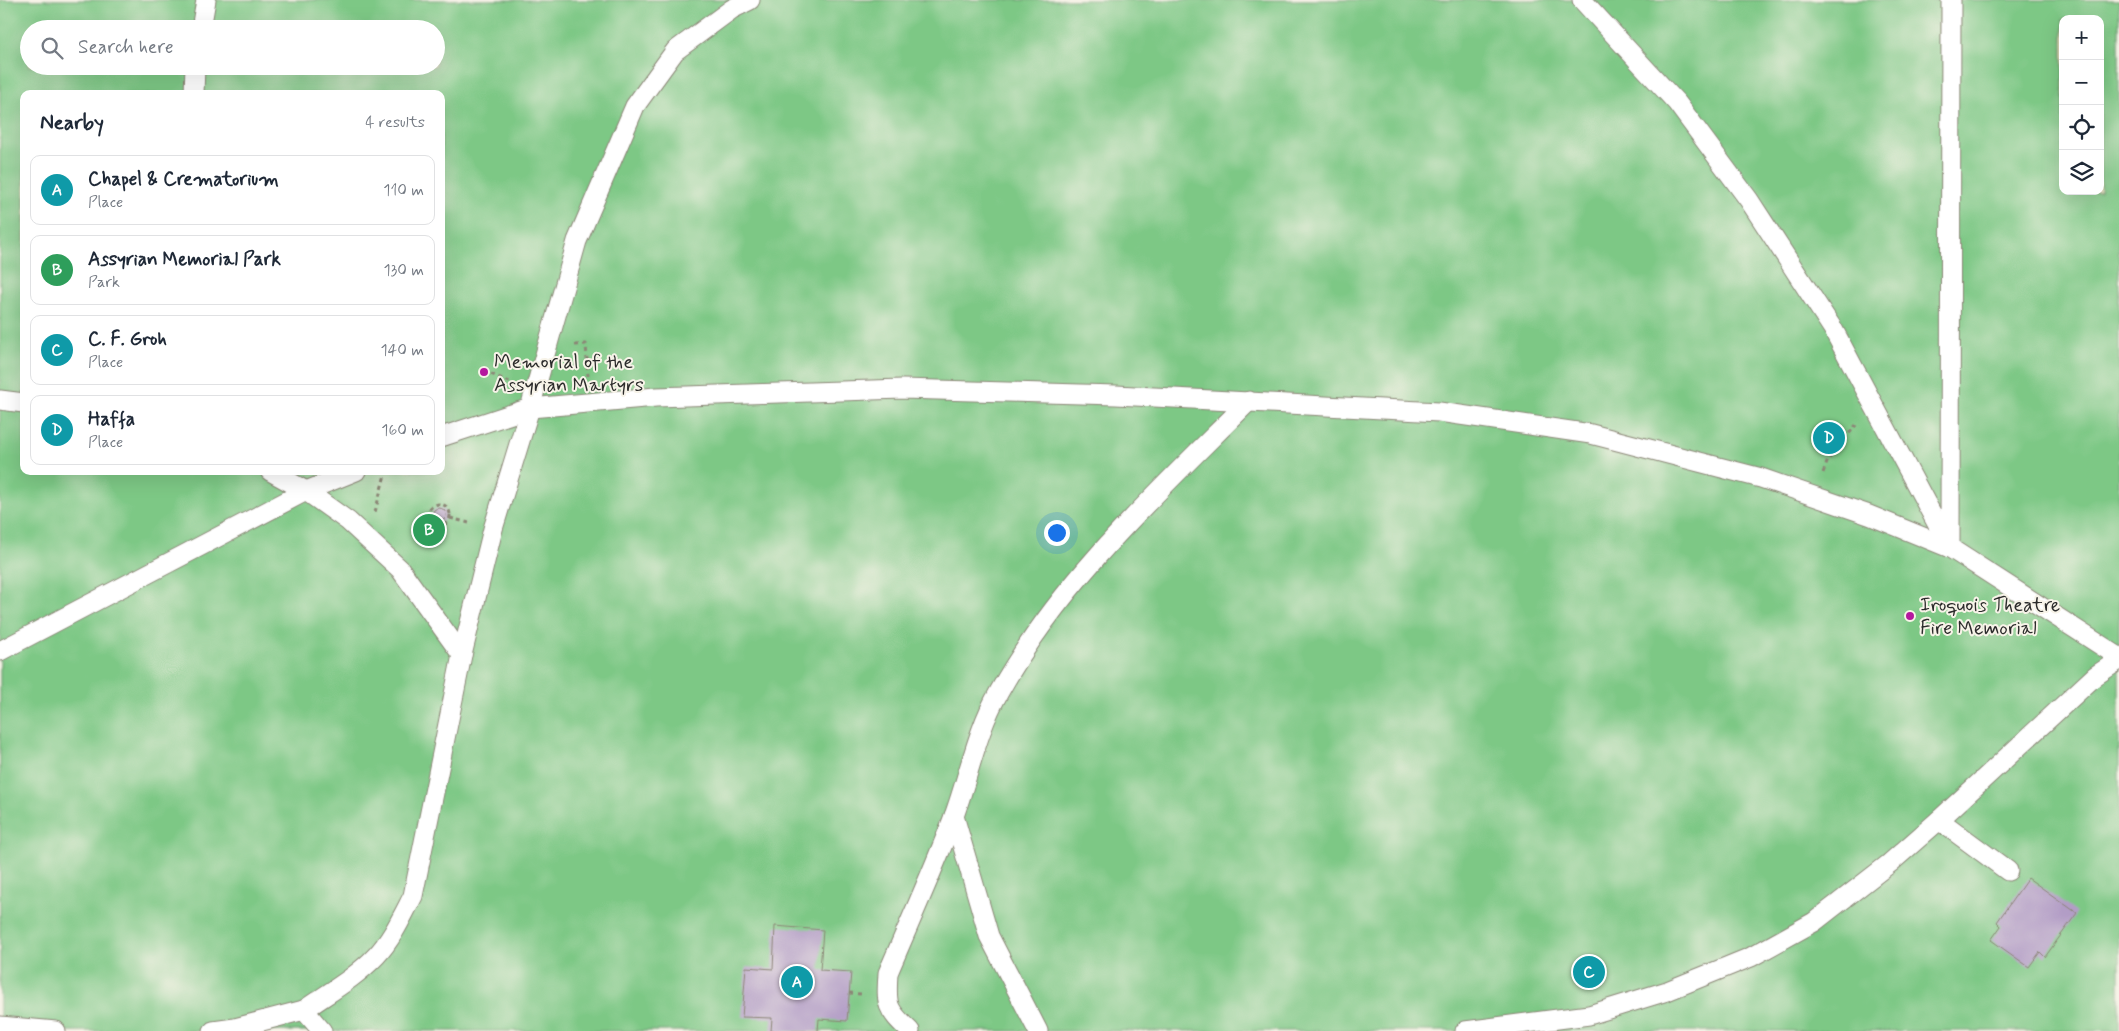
<!DOCTYPE html>
<meta charset="utf-8">
<style>
body{margin:0;font-family:Mynerve,sans-serif;background:#f6f6f7;color:#1f2937}
.controls{position:absolute;right:15px;top:15px;display:grid;overflow:hidden;border-radius:10px;box-shadow:0 5px 20px #0002}
.controls button{width:45px;height:45px;display:grid;place-items:center;padding:0;border:0;border-bottom:1px solid #e0e1e3;background:#fff;color:#1f2937;font:25px sans-serif}
.you{position:absolute;left:1056px;top:532px;width:18px;height:18px;margin:-12px;border:4px solid #fff;border-radius:50%;background:#1a73e8;box-shadow:0 0 0 8px #1a73e833}
.badge{display:grid;place-items:center;width:32px;height:32px;border-radius:50%;background:#0b8043;color:#fff;font-size:16px;font-weight:700}
.pin{position:absolute;translate:-50% -50%;border:2px solid #fff;box-shadow:0 1px 5px #0006}
.list{margin:0;padding:0;list-style:none}
h2{display:flex;justify-content:space-between;align-items:center;height:65px;margin:0;padding:0 20px;font-size:21px}
h2 small{font-size:16px;font-weight:400;color:#747a83}
.list li{display:grid;grid-template-columns:32px 1fr auto;gap:15px;align-items:center;box-sizing:border-box;height:70px;margin:0 10px 10px;padding:0 10px;border:1px solid #e0e1e3;border-radius:10px}
.list b{display:block;font-size:19px;white-space:nowrap}
.list p{margin:0;font-size:16px;white-space:nowrap;color:#747a83}
.list em{font-size:16px;font-style:normal;color:#747a83}
.icon{flex:none;width:28px;height:28px;fill:none;stroke:currentColor;stroke-width:2;stroke-linecap:round;stroke-linejoin:round}
.map{position:relative;flex:none;width:2119px;height:1031px;overflow:hidden}
.search{position:absolute;background:#fff;box-shadow:0 5px 20px #0002;left:20px;top:20px;width:425px;height:55px;display:flex;align-items:center;gap:12px;box-sizing:border-box;padding:0 18px;border-radius:28px;color:#747a83;font-size:19px}
.panel{position:absolute;background:#fff;box-shadow:0 5px 20px #0002;left:20px;top:90px;width:425px;height:385px;border-radius:10px}
.map>svg:first-child{display:block}
.green{fill:#7dc885;stroke:#547a58;fill-rule:evenodd}
.building{fill:#b29dc6}
.lines{fill:none;stroke-linecap:round;stroke-linejoin:round}
.service-casing{stroke:#8b8676;stroke-width:21}
.path{stroke:#8b8676;stroke-width:3;stroke-dasharray:4 4;stroke-linecap:butt}
.service{stroke:#fff;stroke-width:19}
.poi-dot{fill:#b5179e;stroke:#f7f3e8;stroke-width:2}
.labels{text-anchor:middle;stroke-width:4;stroke-linejoin:round;paint-order:stroke}
.poi-label{font-size:20px;fill:#2b2b2b;stroke:#f7f3e8;text-anchor:start}
</style>
<div class="map">
<svg width="2119" height="1031" viewBox="0 0 2119 1031">
<rect width="100%" height="100%" fill="#f7f3e8"/>
<filter id="ink" filterUnits="userSpaceOnUse"><feTurbulence type="fractalNoise" baseFrequency=".02" numOctaves="2"/><feDisplacementMap in="SourceGraphic" scale="10" xChannelSelector="R" yChannelSelector="G"/><feConvolveMatrix kernelMatrix="1 2 1 2 8 2 1 2 1" color-interpolation-filters="sRGB"/></filter>
<filter id="wash" filterUnits="userSpaceOnUse"><feTurbulence type="fractalNoise" baseFrequency=".0096" numOctaves="4" result="noise"/><feDisplacementMap in="SourceGraphic" scale="20" xChannelSelector="R" yChannelSelector="G"/><feGaussianBlur stdDeviation="1.12" result="paint"/><feColorMatrix in="noise" values="0 0 0 0 0 0 0 0 0 0 0 0 0 0 0 0 0 1.4 0 .05"/><feComposite in="paint" operator="in"/></filter>
<g filter="url(#wash)">
<rect width="100%" height="100%" fill="#ebe2c2"/>
<path class="green" d="M 0,0 L 2119,0 L 2119,1031 L 0,1031 ZM 2063,19 L 2100,19 L 2100,191 L 2063,191 ZM 29,29 L 436,29 L 436,66 L 29,66 ZM 24,94 L 441,94 L 441,471 L 24,471 Z"/>
<g id="blocks">
<g class="building">
<path d="M 1828,426 L 1841,437 L 1830,450 L 1817,439 Z"/>
<circle cx="439" cy="515" r="7"/>
<path d="M 2028,878 L 2077,913 L 2045,957 L 2040,952 L 2029,967 L 1991,940 L 2001,926 L 1997,922 Z"/>
<path d="M 775,926 L 823,930 L 820,970 L 851,972 L 847,1021 L 819,1019 L 818,1031 L 771,1031 L 772,1018 L 742,1017 L 746,967 L 773,969 Z"/>
<path d="M 1596,960 L 1600,980 L 1582,984 L 1578,964 Z"/>
</g>
</g>
</g>
<g filter="url(#ink)">
<use href="#blocks" fill-opacity="0" stroke="#8b8676" stroke-width="1"/>
<g class="lines">
<defs>
<g id="service">
<path d="M 1582,0 L 1677,103 L 1749,200 L 1833,329 L 1950,548 L 2119,657"/>
<path d="M 201,29 L 206,0"/>
<path d="M 194,94 L 195,66"/>
<path d="M 0,400 L 24,403"/>
<path d="M 441,437 L 530,408 L 656,397 L 903,389 L 1116,395 L 1439,412 L 1591,434 L 1761,478 L 1869,515 L 1950,548 L 1951,0"/>
<path d="M 270,471 L 306,491 L 348,521 L 400,569 L 462,655"/>
<path d="M 0,651 L 306,491 L 356,471"/>
<path d="M 954,816 L 989,936 L 1038,1031"/>
<path d="M 1939,820 L 2008,871"/>
<path d="M 0,1026 L 56,1031"/>
<path d="M 213,1031 L 235,1028 L 304,1010"/>
<path d="M 322,1031 L 304,1010 C 328,993 355,978 376,956 C 392,939 402,917 413,896 L 462,655 L 493,529 L 530,408 L 577,241 L 635,106 L 675,51 L 732,9 L 750,0"/>
<path d="M 910,1031 C 886,1009 886,1005 888,973 C 910,921 934,869 954,816 C 969,775 977,730 999,692 C 1061,580 1159,491 1249,401"/>
<path d="M 1465,1031 L 1589,1015 L 1667,991 L 1751,957 L 1814,922 L 1890,863 L 1939,820 L 2095,676 L 2119,660"/>
</g>
</defs>
<use href="#service" class="service-casing"/>
<g class="path">
<path d="M 575,345 L 586,344 L 588,376"/>
<path d="M 491,374 L 512,383"/>
<path d="M 1823,473 L 1828,460 L 1856,425"/>
<circle cx="439" cy="515" r="11"/>
<path d="M 375,512 L 386,471"/>
<path d="M 450,518 L 469,523"/>
<path d="M 849,993 L 861,994"/>
</g>
<use href="#service" class="service"/>
</g>
</g>
<g class="poi-dot">
<circle cx="484" cy="372" r="5"/>
<circle cx="1910" cy="616" r="5"/>
</g>
<g class="labels">
<g class="poi-label">
<text x="494" y="368">Memorial of the<tspan x="494" dy="23">Assyrian Martyrs</tspan></text>
<text x="1920" y="611">Iroquois Theatre<tspan x="1920" dy="23">Fire Memorial</tspan></text>
</g>
</g>
</svg>
<div class="controls">
<button>+</button>
<button>−</button>
<button><svg class="icon" aria-label="locate" viewBox="0 0 24 24"><circle cx="12" cy="12" r="6"/><path d="M12 2v4M12 18v4M2 12h4M18 12h4"/></svg></button>
<button><svg class="icon" aria-label="layers" viewBox="0 0 24 24"><path d="M12 4l9 5-9 5-9-5zM3 14l9 5 9-5"/></svg></button>
</div>
<div class="you"></div>
<div class="pin badge" style="left:797px;top:982px;background:#0f9aa8">A</div>
<div class="pin badge" style="left:429px;top:530px;background:#2e9e5b">B</div>
<div class="pin badge" style="left:1589px;top:972px;background:#0f9aa8">C</div>
<div class="pin badge" style="left:1829px;top:438px;background:#0f9aa8">D</div>
<div class="search"><svg class="icon" aria-label="search" viewBox="0 0 24 24"><circle cx="10" cy="10" r="6"/><path d="M15 15l6 6"/></svg>Search here</div>
<section class="panel">
<h2>Nearby<small>4 results</small></h2>
<ul class="list">
<li><span class="badge" style="background:#0f9aa8">A</span><div><b>Chapel &amp; Crematorium</b><p>Place</p></div><em>110 m</em></li>
<li><span class="badge" style="background:#2e9e5b">B</span><div><b>Assyrian Memorial Park</b><p>Park</p></div><em>130 m</em></li>
<li><span class="badge" style="background:#0f9aa8">C</span><div><b>C. F. Groh</b><p>Place</p></div><em>140 m</em></li>
<li><span class="badge" style="background:#0f9aa8">D</span><div><b>Haffa</b><p>Place</p></div><em>160 m</em></li>
</ul>
</section>
</div>
